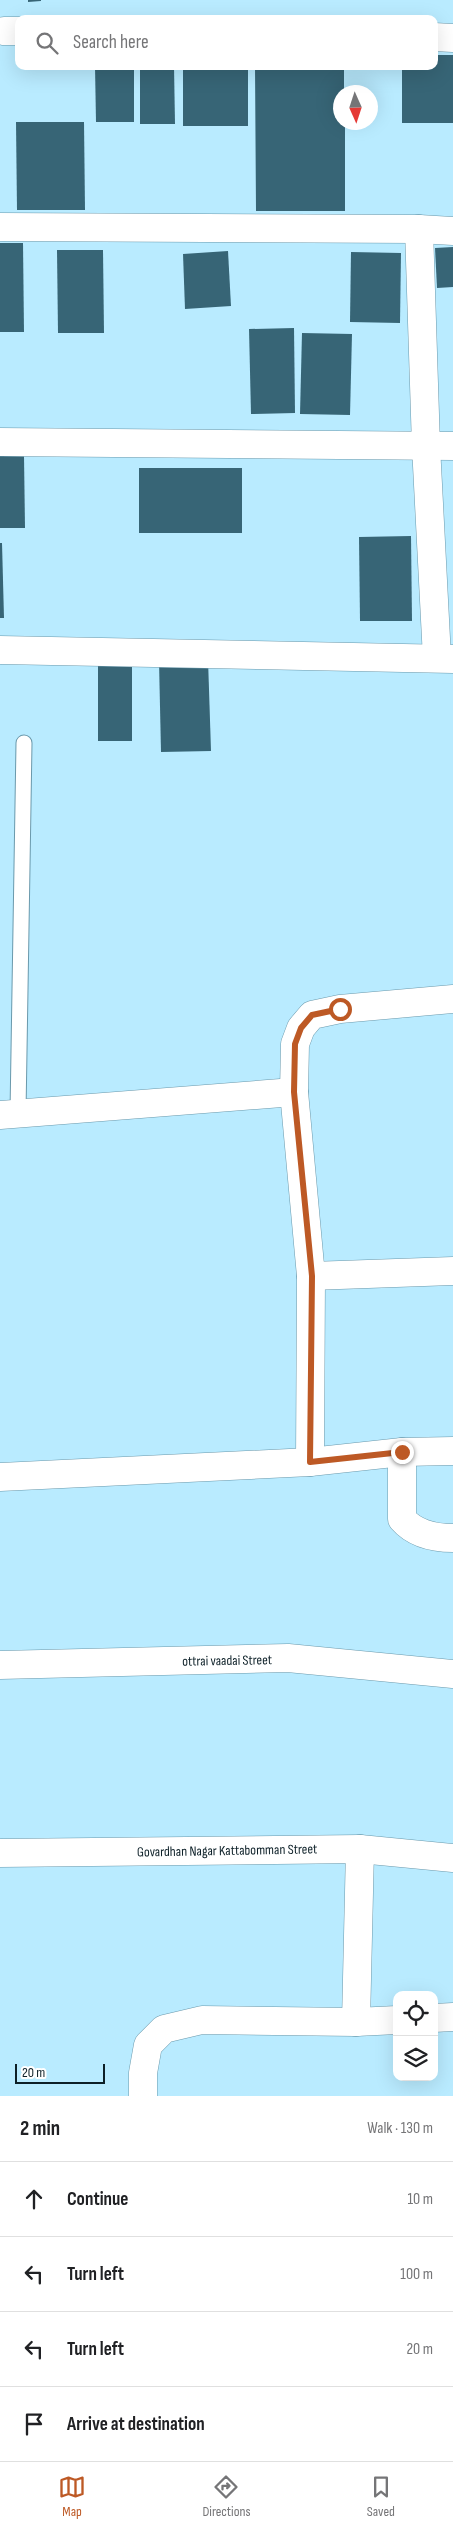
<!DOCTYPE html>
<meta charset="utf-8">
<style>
body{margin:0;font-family:"Sofia Sans Condensed",sans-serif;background:#f2f2f2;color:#202124}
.controls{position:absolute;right:15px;bottom:15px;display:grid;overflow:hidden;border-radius:10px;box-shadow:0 5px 20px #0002}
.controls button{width:45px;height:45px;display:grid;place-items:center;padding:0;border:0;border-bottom:1px solid #e0e0e0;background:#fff;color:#202124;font:25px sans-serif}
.compass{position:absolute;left:333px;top:85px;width:45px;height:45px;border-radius:50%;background:#fff;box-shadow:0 5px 20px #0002;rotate:177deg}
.scale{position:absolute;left:15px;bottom:12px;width:90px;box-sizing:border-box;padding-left:5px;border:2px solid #0c1f27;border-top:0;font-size:14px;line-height:18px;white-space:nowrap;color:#0c1f27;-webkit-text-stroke:4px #fff;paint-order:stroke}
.stop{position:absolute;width:15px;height:15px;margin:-11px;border:4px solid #bd5925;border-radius:50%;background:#fff}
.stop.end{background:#bd5925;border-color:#fff;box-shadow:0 1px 5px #0008}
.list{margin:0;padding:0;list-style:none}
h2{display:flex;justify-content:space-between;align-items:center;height:65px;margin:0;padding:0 20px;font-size:21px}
h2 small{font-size:16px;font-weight:400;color:#757577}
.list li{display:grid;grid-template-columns:32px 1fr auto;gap:15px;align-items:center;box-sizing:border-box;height:75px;padding:0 20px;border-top:1px solid #e0e0e0}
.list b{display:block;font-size:19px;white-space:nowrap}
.list em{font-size:16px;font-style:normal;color:#757577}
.icon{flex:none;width:28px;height:28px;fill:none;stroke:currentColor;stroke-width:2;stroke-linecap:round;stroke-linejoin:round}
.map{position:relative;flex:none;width:453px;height:2096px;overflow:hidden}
.search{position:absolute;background:#fff;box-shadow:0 5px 20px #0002;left:15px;right:15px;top:15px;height:55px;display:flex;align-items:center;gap:12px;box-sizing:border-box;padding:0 18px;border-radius:10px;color:#757577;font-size:19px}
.sheet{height:365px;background:#fff}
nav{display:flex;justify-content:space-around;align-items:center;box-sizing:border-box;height:70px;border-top:1px solid #e0e0e0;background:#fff;font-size:14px;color:#757577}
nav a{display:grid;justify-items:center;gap:2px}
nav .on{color:#bd5925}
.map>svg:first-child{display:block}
.building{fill:#376576}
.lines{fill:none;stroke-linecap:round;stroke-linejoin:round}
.lane-casing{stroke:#6a99ac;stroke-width:17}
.street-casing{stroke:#6a99ac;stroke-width:29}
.secondary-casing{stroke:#6a99ac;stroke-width:29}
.lane{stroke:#fff;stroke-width:15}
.street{stroke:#fff;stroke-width:28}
.secondary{stroke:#fff;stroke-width:28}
.route{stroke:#bd5925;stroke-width:6}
.labels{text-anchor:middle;stroke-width:5;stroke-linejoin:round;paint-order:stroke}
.street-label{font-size:14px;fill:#0c1f27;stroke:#fff}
</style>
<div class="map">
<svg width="453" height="2096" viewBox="0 0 453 2096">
<rect width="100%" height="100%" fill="#b9ebff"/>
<g class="building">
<path d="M 28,0 L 41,0 L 41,1 L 28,2 Z"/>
<path d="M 434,55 L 453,55 L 453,123 L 402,123 L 402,66 L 434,66 Z"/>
<path d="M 95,66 L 134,66 L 134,122 L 96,122 Z"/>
<path d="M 140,66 L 174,66 L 175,124 L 140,124 Z"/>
<rect x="183" y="66" width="65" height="60"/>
<path d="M 255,66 L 344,66 L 344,92 L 340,92 L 340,122 L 345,122 L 345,211 L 256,211 Z"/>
<path d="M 16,122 L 84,122 L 85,210 L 17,210 Z"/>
<path d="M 0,243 L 23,243 L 24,332 L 0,332 Z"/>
<path d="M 453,247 L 453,287 L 437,288 L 435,248 Z"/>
<path d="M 57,250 L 103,250 L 104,333 L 58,333 Z"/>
<path d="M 228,251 L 231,306 L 185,309 L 183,254 Z"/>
<path d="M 351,252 L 401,253 L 400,323 L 350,322 Z"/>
<path d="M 294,328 L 295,413 L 251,414 L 249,329 Z"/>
<path d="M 302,333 L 352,334 L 350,415 L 300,414 Z"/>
<path d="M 0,456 L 24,456 L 25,528 L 0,528 Z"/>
<rect x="139" y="468" width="103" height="65"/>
<path d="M 411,536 L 412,621 L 360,621 L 359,537 Z"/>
<path d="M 0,543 L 2,543 L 4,618 L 0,618 Z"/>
<path d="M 208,659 L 211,751 L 161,752 L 159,661 Z"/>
<rect x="98" y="664" width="34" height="77"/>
</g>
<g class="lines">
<defs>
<path id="lane" d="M 18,1113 L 24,743"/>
<g id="street">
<path d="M 4,31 L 19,31"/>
<path d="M 434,37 L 453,38"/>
<path d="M 0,227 L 419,229 L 453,231"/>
<path d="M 419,229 L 426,446 L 437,658"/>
<path d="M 0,442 L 453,446"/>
<path d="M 0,650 L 453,659"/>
<path d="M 0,1115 L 294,1092"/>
<path d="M 311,1276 L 453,1271"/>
<path d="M 402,1452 L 402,1519 C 415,1534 433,1538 453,1538"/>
<path d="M 310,1462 L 311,1276 L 294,1092 L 295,1044 L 301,1028 L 312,1015 L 340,1009 L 453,999"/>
<path d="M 0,1665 L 288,1658 L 453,1674"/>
<path d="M 0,1853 L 360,1849 L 453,1858"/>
<path d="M 434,2018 L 453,2017"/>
<path d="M 356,2022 L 360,1849"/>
<path d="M 143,2096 L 143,2073 L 148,2045 L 164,2029 L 202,2020 L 356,2022 L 397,2020"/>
</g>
<path id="secondary" d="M 0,1477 L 310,1462 L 402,1452 L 453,1451"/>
</defs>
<use href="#lane" class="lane-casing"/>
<use href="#street" class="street-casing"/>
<use href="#secondary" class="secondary-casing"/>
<use href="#lane" class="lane"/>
<use href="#street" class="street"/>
<use href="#secondary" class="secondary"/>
</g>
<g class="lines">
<path class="route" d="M 340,1009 L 312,1015 L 301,1028 L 295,1044 L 294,1092 L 312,1276 L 310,1462 L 402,1452"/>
</g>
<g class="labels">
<g class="street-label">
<text transform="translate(227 1660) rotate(-1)" y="5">ottrai vaadai Street</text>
<text transform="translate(227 1850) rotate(-1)" y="5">Govardhan Nagar Kattabomman Street</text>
</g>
</g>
</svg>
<div class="controls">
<button><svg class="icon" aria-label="locate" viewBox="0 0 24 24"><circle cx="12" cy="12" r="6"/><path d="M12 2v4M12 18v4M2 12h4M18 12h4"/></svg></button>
<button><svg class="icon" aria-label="layers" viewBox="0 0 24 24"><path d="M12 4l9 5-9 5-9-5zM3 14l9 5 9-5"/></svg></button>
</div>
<svg class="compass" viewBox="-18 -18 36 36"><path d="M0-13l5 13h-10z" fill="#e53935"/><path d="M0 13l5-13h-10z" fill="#757577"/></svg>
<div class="scale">20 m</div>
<div class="stop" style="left:340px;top:1009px"></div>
<div class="stop end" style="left:402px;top:1452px"></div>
<div class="search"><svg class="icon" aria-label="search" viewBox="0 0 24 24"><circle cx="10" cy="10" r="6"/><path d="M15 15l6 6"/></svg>Search here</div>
</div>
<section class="sheet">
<h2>2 min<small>Walk · 130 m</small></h2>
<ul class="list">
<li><svg class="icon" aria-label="ahead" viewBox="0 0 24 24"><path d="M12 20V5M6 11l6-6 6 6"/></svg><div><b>Continue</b></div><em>10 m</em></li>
<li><svg class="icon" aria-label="left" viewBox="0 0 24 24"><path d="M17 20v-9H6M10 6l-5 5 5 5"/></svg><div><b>Turn left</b></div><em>100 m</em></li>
<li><svg class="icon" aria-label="left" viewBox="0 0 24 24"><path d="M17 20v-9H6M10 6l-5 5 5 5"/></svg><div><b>Turn left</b></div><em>20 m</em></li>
<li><svg class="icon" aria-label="arrive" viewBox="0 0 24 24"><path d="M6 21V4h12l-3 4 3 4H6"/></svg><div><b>Arrive at destination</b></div></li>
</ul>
</section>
<nav>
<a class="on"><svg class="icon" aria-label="map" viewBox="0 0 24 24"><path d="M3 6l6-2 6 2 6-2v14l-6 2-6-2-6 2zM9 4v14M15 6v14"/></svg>Map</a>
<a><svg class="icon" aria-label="directions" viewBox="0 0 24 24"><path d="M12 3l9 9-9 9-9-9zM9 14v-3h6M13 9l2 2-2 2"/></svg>Directions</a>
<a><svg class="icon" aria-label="saved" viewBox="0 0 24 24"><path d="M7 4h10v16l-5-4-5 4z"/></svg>Saved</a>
</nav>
